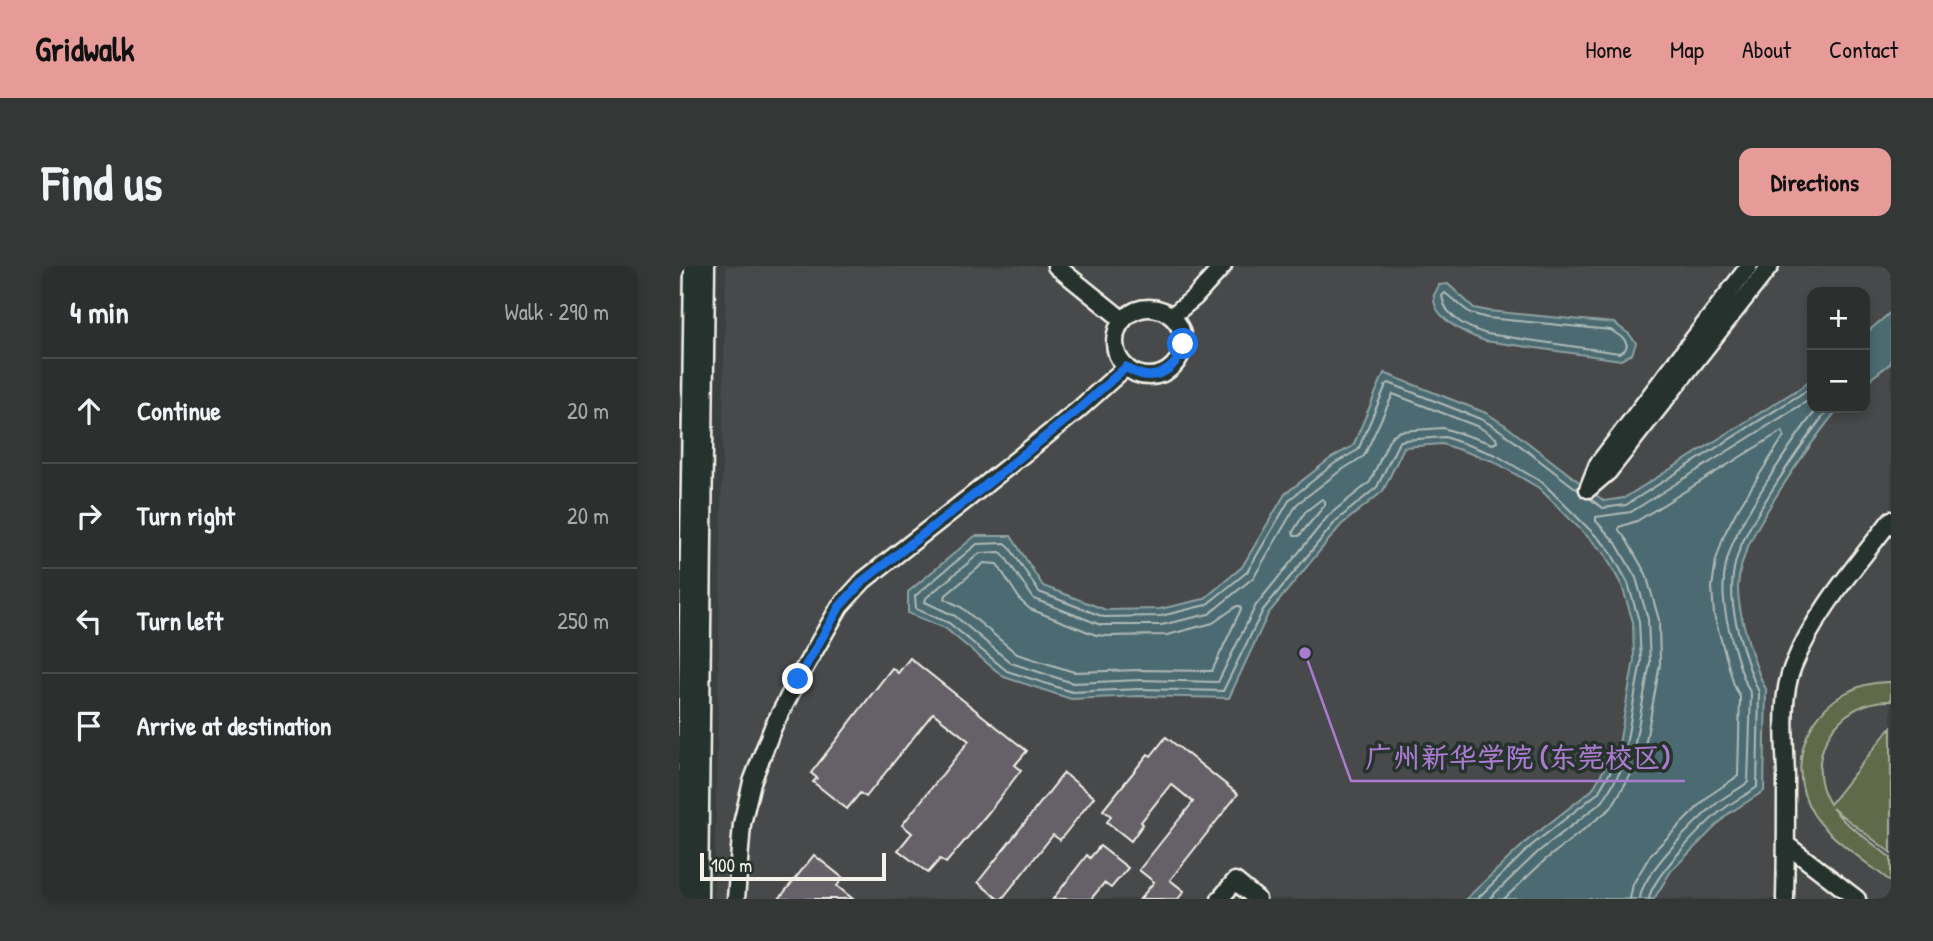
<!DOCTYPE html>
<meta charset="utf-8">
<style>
body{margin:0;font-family:"Patrick Hand","LXGW WenKai TC",sans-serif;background:#333837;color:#f1f3f6}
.controls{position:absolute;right:21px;top:21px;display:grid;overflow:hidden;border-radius:14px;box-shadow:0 4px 10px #0003}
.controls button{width:63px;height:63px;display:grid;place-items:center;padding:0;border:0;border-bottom:2px solid #474b4b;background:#2b302f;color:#f1f3f6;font:35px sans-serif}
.scale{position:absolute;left:21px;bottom:18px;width:186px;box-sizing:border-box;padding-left:7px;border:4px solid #f4f1e8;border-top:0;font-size:19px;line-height:24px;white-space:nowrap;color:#f4f1e8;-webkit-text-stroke:5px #26332d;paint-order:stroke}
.stop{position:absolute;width:21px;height:21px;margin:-16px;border:5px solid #1a73e8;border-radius:50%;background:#fff}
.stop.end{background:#1a73e8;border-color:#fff;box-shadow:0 2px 7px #0008}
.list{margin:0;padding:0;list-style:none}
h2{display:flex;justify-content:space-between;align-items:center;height:91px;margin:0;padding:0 28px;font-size:30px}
h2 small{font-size:23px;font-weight:400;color:#a6a9aa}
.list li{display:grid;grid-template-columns:46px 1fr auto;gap:21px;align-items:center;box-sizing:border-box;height:105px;padding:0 28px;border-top:2px solid #474b4b}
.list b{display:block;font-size:26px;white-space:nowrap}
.list em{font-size:23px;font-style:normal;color:#a6a9aa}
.icon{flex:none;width:38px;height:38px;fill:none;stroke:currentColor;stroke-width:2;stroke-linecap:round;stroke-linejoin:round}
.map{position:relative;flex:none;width:1212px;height:633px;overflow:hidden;border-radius:14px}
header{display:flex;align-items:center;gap:42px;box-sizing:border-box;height:98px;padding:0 35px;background:#e69b98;color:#111}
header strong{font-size:33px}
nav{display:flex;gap:38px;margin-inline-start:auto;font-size:24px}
.intro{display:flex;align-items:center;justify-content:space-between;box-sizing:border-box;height:168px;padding:0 42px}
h1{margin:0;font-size:49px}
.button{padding:18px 32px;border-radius:14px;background:#e69b98;color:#111;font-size:24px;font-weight:700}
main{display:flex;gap:42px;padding:0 42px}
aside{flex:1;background:#2b302f;border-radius:14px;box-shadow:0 4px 10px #0003}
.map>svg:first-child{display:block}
.built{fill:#464a4c;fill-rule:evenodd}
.green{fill:#5e6a4b;stroke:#a9ae9a;stroke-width:2}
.water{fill:#4b6b71;stroke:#8fa1a1;stroke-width:2}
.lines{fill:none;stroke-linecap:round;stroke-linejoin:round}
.shore{stroke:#b0bbb8;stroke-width:2}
.building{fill:#666069;stroke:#f4f1e8;stroke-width:2}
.minor-casing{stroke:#f4f1e8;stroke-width:21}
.minor{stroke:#26332d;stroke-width:16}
.route{stroke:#1a73e8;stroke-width:9}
.leader{fill:none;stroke:#ab7bcf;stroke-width:2.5}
.callout-dot{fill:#ab7bcf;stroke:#26332d;stroke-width:2.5}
.callout-label{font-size:28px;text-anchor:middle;font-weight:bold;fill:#ab7bcf;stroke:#26332d;stroke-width:7;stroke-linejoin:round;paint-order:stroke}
</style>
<header>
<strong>Gridwalk</strong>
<nav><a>Home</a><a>Map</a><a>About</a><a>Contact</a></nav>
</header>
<div class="intro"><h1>Find us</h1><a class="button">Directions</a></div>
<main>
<aside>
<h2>4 min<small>Walk · 290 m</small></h2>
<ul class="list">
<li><svg class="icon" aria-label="ahead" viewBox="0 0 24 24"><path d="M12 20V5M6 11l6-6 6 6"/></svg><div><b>Continue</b></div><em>20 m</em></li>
<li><svg class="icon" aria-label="right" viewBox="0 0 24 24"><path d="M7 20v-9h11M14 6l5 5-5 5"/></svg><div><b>Turn right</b></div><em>20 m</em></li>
<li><svg class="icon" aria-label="left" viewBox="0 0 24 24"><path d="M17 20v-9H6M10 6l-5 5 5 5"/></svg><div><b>Turn left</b></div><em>250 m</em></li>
<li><svg class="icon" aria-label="arrive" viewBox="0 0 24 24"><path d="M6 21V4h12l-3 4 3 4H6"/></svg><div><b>Arrive at destination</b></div></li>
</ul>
</aside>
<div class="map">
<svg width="1212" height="633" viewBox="0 0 1212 633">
<rect width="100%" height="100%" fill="#39403f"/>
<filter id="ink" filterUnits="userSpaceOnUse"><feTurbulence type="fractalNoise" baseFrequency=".0143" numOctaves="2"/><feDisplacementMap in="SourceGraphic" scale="14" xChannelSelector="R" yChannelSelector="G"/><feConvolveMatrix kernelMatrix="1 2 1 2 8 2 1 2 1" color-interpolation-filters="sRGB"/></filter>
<g filter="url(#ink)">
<path class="built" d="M 47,0 L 1212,0 L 1212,633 L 35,633 ZM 1133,26 L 1186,26 L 1186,142 L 1133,142 Z"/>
<path class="green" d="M 1212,416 L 1212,435 C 1158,433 1122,492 1151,538 L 1212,461 L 1212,587 L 1153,542 L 1165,555 L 1212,592 L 1212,616 C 1189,597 1151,573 1135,549 C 1097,489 1143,414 1212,416 Z"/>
<g class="water">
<path d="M 769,18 L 795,42 L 809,45 L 935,57 L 950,68 L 957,77 L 953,88 L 942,94 L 806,75 C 789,69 752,52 755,29 C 755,29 760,20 760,19 Z"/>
<path d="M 1212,46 L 1212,97 L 1186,117 L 1186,68 Z"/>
<path d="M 705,107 L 807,147 L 826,159 L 925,235 L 945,232 L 1124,120 L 1133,112 L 1133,142 L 1160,142 C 1138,168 1120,195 1101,224 C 1083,254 1061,284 1059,321 C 1059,341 1065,360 1070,378 C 1075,394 1079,409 1087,423 L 1085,525 L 1049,548 L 992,605 L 975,633 L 787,633 L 849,574 L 913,524 L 940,478 L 955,394 L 954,356 L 943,320 L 925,287 L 860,222 L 814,195 L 763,178 L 725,181 L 704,225 L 662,259 L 589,348 L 550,432 L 461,430 L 392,433 L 325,411 L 266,362 L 229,347 L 229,326 L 296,270 L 332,270 L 364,320 L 427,344 L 481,343 L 525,333 L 563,301 L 606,228 L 652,192 L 674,180 Z"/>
</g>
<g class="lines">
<g class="shore">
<path d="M 766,27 L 791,47 L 808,52 L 932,64 L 945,73 L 948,79 L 946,84 L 940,87 L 808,68 C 789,62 766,52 763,30 Z"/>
<path d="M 714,128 L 800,161 L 817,172 L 818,176 L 814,178 L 764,162 L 722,165 L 714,169 L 710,174 L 691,216 L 650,249 L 577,339 L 539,416 L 461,414 L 394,417 L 332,397 L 276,350 L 246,336 L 247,332 L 301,287 L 321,286 L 324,288 L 355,333 L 422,359 L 482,359 L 530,348 L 575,311 L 618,238 L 661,205 L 685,190 Z"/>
<path d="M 910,232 L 924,242 L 947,239 L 1133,121"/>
<path d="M 643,233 L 646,235 L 646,239 L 620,270 L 615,270 L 614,266 L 626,246 Z"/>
<path d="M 305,297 L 318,298 L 342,335 L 351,343 L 417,369 L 428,370 L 488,369 L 534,357 L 558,340 L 561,340 L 562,343 L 533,405 L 461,404 L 395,406 L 338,388 L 282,341 L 266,333 L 267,329 Z"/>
<path d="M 798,633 L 853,579 L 919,527 L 947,479 L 962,395 L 960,355 L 949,317 L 930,283 L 864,217 L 817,189 L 766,171 L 725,174 L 720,176 L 698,221 L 657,255 L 584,344 L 544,425 L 461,423 L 393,426 L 328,405 L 270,357 L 237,343 L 236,330 L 298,278 L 326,277 L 329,279 L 360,326 L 425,351 L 482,350 L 527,339 L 568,306 L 611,233 L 656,197 L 679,184 L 707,119 L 710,117 L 804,154 L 822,165 L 899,224"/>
<path d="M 810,633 L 859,586 L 924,535 L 955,482 L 971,397 L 969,353 L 957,312 L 937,277 L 917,255 L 917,251 L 952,246 L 1133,132"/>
<path d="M 825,633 L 866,594 L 932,542 L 965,486 L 981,398 L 980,354 L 967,308 L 947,273 L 940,264 L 940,261 L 958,255 L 1103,165 L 1105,170 L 1057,246 L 1045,269 L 1037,294 L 1033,321 L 1035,349 L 1055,419 L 1061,431 L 1059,510 L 1031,529 L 972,588 L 954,618 L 951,633"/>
<path d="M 961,633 C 962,608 1018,554 1038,537 C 1047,529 1060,524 1069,516 L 1072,428 C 1063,412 1059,395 1054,378 C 1032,306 1050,277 1087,217 C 1104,191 1120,165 1139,142"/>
<path d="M 970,633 C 972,612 1028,555 1046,542 C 1056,534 1068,529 1078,521 L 1080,426 C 1072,410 1067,393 1062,376 C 1041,305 1059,279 1095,221 C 1113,193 1130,167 1151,142"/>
</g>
</g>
<g class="building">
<path d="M 231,392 L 348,485 L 336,499 L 342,504 L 309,547 L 267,597 L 261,593 L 249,607 L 219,584 L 233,567 L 223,559 L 290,475 L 254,447 L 187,531 L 181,527 L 168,543 L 134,516 L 138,512 L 132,507 L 213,402 L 219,407 Z"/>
<path d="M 487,471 L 559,528 L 491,614 L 505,625 L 499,633 L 461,633 L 475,616 L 460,604 L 514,536 L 492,518 L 462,556 L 464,558 L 452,575 L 428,556 L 432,550 L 424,544 L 469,488 L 472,490 Z"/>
<path d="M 385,507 L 415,531 L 381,574 L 374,569 L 323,633 L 319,633 L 299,616 Z"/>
<path d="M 421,580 L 449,602 L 432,622 L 425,617 L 412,633 L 374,633 L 408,589 L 411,592 Z"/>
<path d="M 135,589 L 164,612 L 158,620 L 174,633 L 100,633 Z"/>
</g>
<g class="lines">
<defs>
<g id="minor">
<path d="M 377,0 L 444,54"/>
<path d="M 1070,0 L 919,198 L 909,223 L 929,206 L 1091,0"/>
<circle cx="470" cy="76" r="34"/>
<path d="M 493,50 L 516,31 L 544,0"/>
<path d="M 1108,579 L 1178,633"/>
<path d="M 5,633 L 14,0"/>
<path d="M 20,633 L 27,0"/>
<path d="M 57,633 L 63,558 L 73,516 L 94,461 L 119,413 L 161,340 L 185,314 L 296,227 L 399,144 L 447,101"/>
<path d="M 541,633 L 556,615 L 578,633"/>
<path d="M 1106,633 C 1107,592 1107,551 1107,510 C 1106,477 1101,431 1114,400 C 1136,346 1177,300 1212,254"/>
</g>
</defs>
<use href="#minor" class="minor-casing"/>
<use href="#minor" class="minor"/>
</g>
</g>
<g class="lines" filter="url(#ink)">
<path class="route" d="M 119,413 L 161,340 L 185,314 L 296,228 L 399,144 L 447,101 C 471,119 498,107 504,78"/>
</g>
<path class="leader" d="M626 387L672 515H1006"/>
<circle class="callout-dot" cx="626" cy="387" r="7"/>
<g class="callout-label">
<text x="839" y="501">广州新华学院 (东莞校区)</text>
</g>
</svg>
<div class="controls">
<button>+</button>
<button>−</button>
</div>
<div class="scale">100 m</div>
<div class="stop" style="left:504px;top:78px"></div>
<div class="stop end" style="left:119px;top:413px"></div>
</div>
</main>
